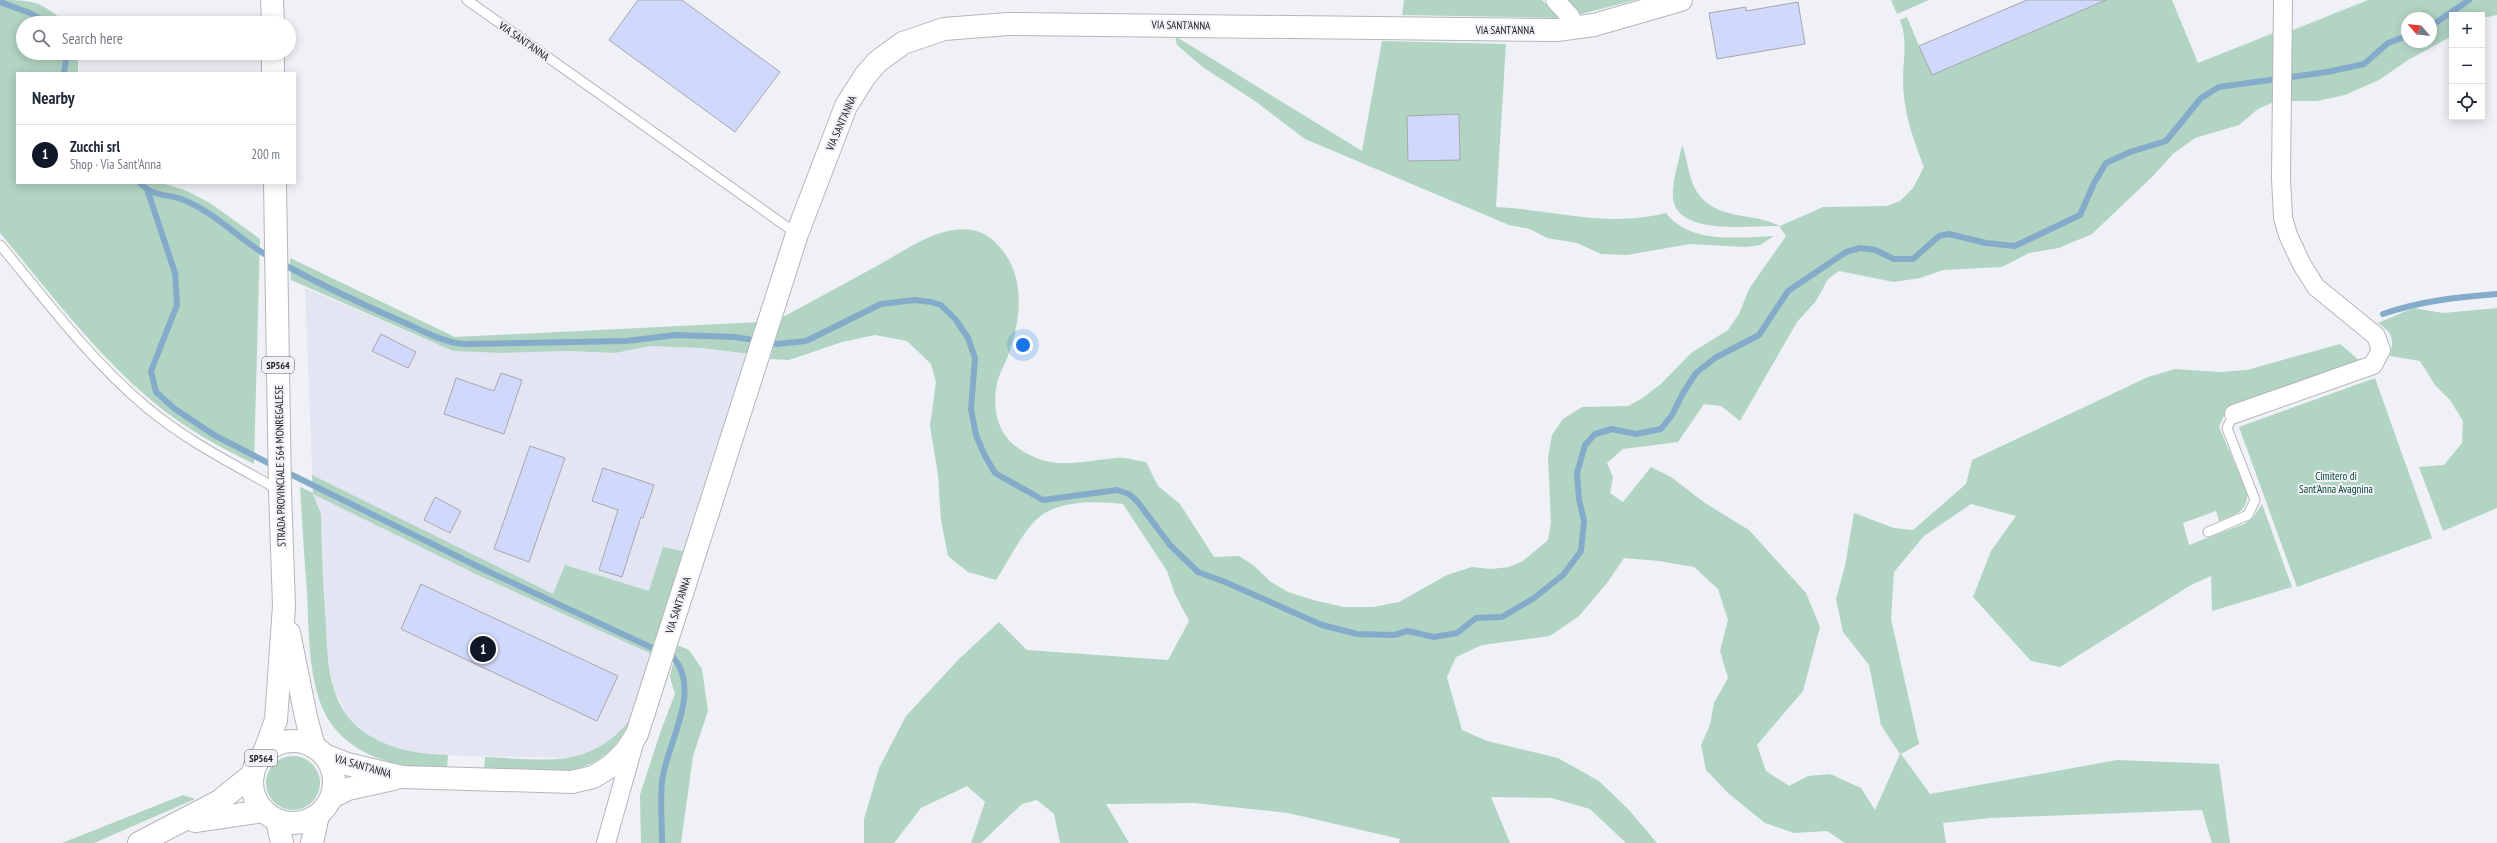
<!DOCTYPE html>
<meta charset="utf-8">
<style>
body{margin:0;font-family:"PT Sans Narrow",sans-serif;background:#f6f6f7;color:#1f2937}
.controls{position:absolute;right:12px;top:12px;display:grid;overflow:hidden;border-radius:0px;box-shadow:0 2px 10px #0003}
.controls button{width:36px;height:36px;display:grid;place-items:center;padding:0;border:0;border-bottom:1px solid #e0e1e3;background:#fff;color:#1f2937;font:20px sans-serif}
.compass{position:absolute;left:2401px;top:12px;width:36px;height:36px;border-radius:50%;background:#fff;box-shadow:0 2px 10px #0003;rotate:298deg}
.you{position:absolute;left:1023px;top:345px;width:14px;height:14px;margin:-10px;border:3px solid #fff;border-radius:50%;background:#1a73e8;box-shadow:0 0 0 6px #1a73e833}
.badge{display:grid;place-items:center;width:26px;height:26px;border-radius:50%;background:#111827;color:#fff;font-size:13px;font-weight:700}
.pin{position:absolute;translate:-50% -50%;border:2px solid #fff;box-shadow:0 1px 4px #0006}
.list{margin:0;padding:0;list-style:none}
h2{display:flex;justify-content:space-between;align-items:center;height:52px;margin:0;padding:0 16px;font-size:17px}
h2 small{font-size:13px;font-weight:400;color:#747a83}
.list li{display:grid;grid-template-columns:26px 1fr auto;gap:12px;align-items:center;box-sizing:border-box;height:60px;padding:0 16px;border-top:1px solid #e0e1e3}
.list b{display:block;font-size:15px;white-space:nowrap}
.list p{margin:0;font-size:13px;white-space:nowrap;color:#747a83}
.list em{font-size:13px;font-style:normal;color:#747a83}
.icon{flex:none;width:22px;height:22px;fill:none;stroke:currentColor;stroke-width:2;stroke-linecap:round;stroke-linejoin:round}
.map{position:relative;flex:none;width:2497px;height:843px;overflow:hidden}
.search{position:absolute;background:#fff;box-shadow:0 2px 10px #0003;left:16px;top:16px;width:280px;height:44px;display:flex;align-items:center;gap:10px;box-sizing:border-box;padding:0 14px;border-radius:22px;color:#747a83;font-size:15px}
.panel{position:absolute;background:#fff;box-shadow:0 2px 10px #0003;left:16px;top:72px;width:280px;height:112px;border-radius:0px}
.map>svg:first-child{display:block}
.built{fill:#e3e6f2}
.green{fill:#b2d4c2;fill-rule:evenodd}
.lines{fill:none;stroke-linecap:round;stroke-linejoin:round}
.stream{stroke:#85abca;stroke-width:6}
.building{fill:#d0d8fb;stroke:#a7a8ad}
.lane-casing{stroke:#b4b6bb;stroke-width:11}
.street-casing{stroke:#b4b6bb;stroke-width:20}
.secondary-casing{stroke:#b4b6bb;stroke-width:24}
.primary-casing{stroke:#b4b6bb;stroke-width:24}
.lane{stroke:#fff;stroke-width:9}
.street{stroke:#fff;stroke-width:18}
.secondary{stroke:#fff;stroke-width:22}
.primary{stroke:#fff;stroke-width:22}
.labels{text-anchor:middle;stroke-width:4;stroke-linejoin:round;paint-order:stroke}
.shield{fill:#eff1f6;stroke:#606164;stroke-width:1}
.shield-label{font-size:10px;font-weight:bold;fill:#232325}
.street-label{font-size:11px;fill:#232325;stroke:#eff1f6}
.park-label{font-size:11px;fill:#0b4932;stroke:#eff1f6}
</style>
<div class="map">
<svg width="2497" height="843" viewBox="0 0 2497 843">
<rect width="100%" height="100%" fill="#eff1f6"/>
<path class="built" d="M 305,288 L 453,351 L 502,353 L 568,351 L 615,353 L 650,346 L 702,348 L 750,354 L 631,718 L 607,743 L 589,753 L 572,758 L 433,755 L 412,753 L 384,744 L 371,737 L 348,717 L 334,689 L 328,660 L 321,514 L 313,493 Z"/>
<g class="green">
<path d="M 0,0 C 32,0 41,1 66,23 L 23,23 L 23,53 L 78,53 L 78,73 L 17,73 L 17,183 L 162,183 L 187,191 L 210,203 L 260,239 L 254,464 C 218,446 182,427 151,400 C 94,352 48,290 0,233 Z"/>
<path d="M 1404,0 L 1542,0 L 1559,18 L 1402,15 Z"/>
<path d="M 1567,0 L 1636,0 L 1581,14 Z"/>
<path d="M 1891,0 L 1929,0 L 1897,14 Z"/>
<path d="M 2027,0 L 2172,0 L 2198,63 L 2276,32 L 2276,101 L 2258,109 L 2239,125 L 2195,138 L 2173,154 L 2152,177 L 2092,234 L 2059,248 L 2029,253 L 2002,267 L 1943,270 L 1920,278 L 1894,282 L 1839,271 L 1828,279 L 1816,301 L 1797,322 L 1740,421 L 1721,406 L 1704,404 L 1678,442 L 1623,449 L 1607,463 L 1613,477 L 1610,493 L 1623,502 L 1651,467 L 1671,477 L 1705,503 L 1749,530 L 1806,593 L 1820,627 L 1803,691 L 1757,745 L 1766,771 L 1789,786 L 1808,776 L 1830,774 L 1861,788 L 1875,810 L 1900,754 L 1881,725 L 1869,665 L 1843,632 L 1836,599 L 1845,566 L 1854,513 L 1894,528 L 1913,530 L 1966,484 L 1972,460 L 2148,377 L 2175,369 L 2220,372 L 2247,370 L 2340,344 L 2360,361 L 2227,408 L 2219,427 L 2247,492 C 2248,513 2235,514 2219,521 L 2216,511 L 2183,523 L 2189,545 L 2244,524 L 2253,518 L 2262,504 L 2292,587 L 2212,611 L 2211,576 L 2191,585 L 2060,667 L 2031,661 L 1973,597 L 1991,551 L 2016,516 L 1971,504 L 1924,536 L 1894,572 L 1891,619 L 1919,744 L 1901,754 L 1930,794 L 2117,760 L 2219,764 L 2230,843 L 2212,843 L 2202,810 L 1990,818 L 1943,823 L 1946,843 L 1845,843 L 1827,831 L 1794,833 L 1765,823 L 1728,793 L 1706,770 L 1701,745 L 1710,725 L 1714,703 L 1728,678 L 1720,651 L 1728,620 L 1718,589 L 1694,567 L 1659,561 L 1624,558 L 1607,583 L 1579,616 L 1550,636 L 1482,645 L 1456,657 L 1447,677 L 1462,730 L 1487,741 L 1558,758 L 1599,781 L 1629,810 L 1657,843 L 1626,843 L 1590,809 L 1552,798 L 1491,797 L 1510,843 L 1399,843 L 1400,839 L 1288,813 L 1194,803 L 1106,804 L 1129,843 L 1060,843 L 1054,814 L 1037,800 L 1022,804 L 981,843 L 971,843 L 985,802 L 967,786 L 921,808 L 894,843 L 864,843 L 864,819 L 879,768 L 906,716 L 959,659 L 999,622 L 1027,650 L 1168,660 L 1189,621 L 1175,594 L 1167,571 L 1123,504 C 1094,501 1054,499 1033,523 C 1018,540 1008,562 996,580 L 968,572 L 948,556 L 941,520 L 938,475 L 930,426 L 936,382 L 931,364 L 907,341 L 875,335 L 842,342 L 789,360 L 770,359 L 781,318 C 816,299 850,281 884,262 C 903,251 923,238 944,232 C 964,227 981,228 996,243 C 1026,273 1022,315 1009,353 C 1006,363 999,373 997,384 C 992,407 997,434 1018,448 C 1052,472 1079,461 1116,458 C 1125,457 1137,461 1146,462 L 1158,486 L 1180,504 L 1214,557 L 1239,556 L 1253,565 L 1271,582 L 1288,592 L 1313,600 L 1344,607 L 1373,607 L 1399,602 L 1447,575 L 1472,567 L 1491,569 L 1509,567 L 1523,561 L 1548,540 L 1551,523 L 1548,457 L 1552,435 L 1563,419 L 1582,407 L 1628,406 L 1641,399 L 1661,384 L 1691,353 L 1728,330 L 1739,314 L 1749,289 L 1786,236 L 1779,226 C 1752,225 1675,237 1673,197 C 1672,181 1679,161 1682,145 C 1688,160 1688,178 1697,192 C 1716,221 1753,212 1780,226 L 1823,207 L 1887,206 L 1900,201 L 1913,188 L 1924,167 C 1913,139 1903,111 1903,80 C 1903,59 1908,40 1900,20 L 1907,17 L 1919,46 Z"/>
<path d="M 2368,0 L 2497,0 L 2497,15 L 2482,18 L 2482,15 L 2452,15 L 2452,36 L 2408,60 L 2379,80 L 2345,95 L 2317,101 L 2289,101 L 2288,32 ZM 2407,18 L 2431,18 L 2431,42 L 2407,42 Z"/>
<path d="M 1175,36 L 1362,151 L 1382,41 L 1506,44 L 1496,207 C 1556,210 1606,228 1666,213 C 1691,245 1739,237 1774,236 L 1760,245 L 1746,247 L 1690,244 L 1627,255 L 1601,254 L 1577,243 L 1547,238 L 1530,229 L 1509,225 L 1305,139 L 1255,101 L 1204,68 L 1177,45 Z"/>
<path d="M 290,258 L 455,337 L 760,322 L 750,354 L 702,348 L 650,346 L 615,353 L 568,351 L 502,353 L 453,351 L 291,280 Z"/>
<path d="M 2413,308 L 2443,313 L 2497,308 L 2497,508 L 2443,531 L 2419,467 L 2444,465 L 2462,443 L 2463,421 L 2450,400 L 2435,385 L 2420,361 L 2390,356 C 2394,339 2393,333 2378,323 Z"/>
<path d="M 2375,378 L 2432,538 L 2297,587 L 2239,427 Z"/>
<path d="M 312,475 L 553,594 L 565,565 L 649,591 L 663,547 L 687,552 L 654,655 L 480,576 L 313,494 L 321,514 C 322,550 323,586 326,623 C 327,645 327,668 334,689 C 349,740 401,754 448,755 L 447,770 C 408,768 364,762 336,730 C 307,698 309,631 307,590 C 304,555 302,521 300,487 L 313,493 Z"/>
<path d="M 677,645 L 689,650 L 702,669 L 708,711 L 693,756 L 681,843 L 641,843 L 640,795 L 660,733 L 675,694 L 670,677 Z"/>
<path d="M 631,718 C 602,786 546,772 484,771 L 485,757 C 545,759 590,771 631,718 Z"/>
<circle cx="293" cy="783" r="27"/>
<path d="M 183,795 L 195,799 L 94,843 L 62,843 Z"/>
</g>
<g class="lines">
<g class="stream">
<path d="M 0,2 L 30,13 L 47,23"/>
<path d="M 2431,26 L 2469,0"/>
<path d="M 64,73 L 67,53"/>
<path d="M 140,183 C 154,198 167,193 184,200 C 217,214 241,241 271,258"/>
<path d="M 148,192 L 175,273 L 177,305 L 151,371 L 156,392 L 175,409 L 214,435 L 274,466"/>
<path d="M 281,263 C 321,285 361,304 403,322 C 423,331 442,342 464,344 L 626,341 L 676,335 L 735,337 L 777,344 L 806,341 L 881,304 L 915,300 L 931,302 L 941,305 L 956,320 L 968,338 L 975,358 L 971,409 L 976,435 L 984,454 L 995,473 L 1043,500 L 1117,490 L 1129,494 L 1137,501 L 1170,545 L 1198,572 L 1225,582 L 1322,625 L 1357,634 L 1394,635 L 1408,631 L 1434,637 L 1457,633 L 1476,618 L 1502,617 L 1534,598 L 1563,575 L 1581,551 L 1584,521 L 1579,499 L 1577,473 L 1585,445 L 1595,434 L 1612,429 L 1636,434 L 1661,429 L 1672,415 L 1683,393 L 1696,373 L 1715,358 L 1759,335 L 1788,291 L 1846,252 L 1860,248 L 1875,250 L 1894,259 L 1913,259 L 1939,236 L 1949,234 L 1986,243 L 2015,246 L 2080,215 L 2094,183 L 2106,163 L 2130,152 L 2166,141 L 2201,98 L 2219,87 L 2327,72 L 2364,64 L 2388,43 L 2407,36"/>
<path d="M 2383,314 C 2420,301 2458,297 2497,294"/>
<path d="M 284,471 L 487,571 L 674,658 C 702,693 666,744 662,782 C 660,802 662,823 662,843"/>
</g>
</g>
<g class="building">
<path d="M 638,0 L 682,0 L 780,72 L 735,132 L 609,40 Z"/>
<path d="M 2027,0 L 2106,0 L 1932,75 L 1919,46 Z"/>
<path d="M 1798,2 L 1805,44 L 1717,59 L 1709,13 L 1746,7 L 1746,11 Z"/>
<path d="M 1459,114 L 1460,160 L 1408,161 L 1407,116 Z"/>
<path d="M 381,334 L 416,352 L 408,368 L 372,351 Z"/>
<path d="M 501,373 L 522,380 L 504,434 L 444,414 L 456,378 L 494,391 Z"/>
<path d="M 530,446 L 565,458 L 529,562 L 494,549 Z"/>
<path d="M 603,468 L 654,485 L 643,518 L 641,517 L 622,577 L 599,570 L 618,510 L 592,501 Z"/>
<path d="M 435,497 L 461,511 L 450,533 L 424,520 Z"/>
<path d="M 421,584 L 618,676 L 597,721 L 401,629 Z"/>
</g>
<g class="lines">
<defs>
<g id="lane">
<path d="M 467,0 L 797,234"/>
<path d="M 0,245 C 46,300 90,360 145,406 C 185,440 233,464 279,490"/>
<path d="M 2208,532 L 2248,515 L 2255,500 L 2227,428 L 2234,414"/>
</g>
<g id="street">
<path d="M 1555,0 L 1570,16 L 1576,28"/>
<path d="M 2234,414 L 2373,365 L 2381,350 L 2376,336 L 2316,287 L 2302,265 L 2288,235 L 2283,218 L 2281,178 L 2283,0"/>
<path d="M 606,843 L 635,740"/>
</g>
<g id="secondary">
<path d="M 324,755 L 347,764 L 402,777 L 572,782 L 593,777 L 611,766 L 626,751 L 637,734 L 797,234 L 846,106 L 865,76 L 877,62 L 903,43 L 944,29 L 1008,24 L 1557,30 L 1594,25 L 1681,0"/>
<path d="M 332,797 L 348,789 L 393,779"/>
<path d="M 195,821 L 264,811"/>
<path d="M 139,843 L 218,802 L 253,774"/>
</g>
<g id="primary">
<path d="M 272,0 L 273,23"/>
<path d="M 273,53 L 273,73"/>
<path d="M 289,633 L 306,717 L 314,747"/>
<circle cx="293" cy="782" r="41"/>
<path d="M 264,753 L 276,720 L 284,606 L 280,491 L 275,183"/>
<path d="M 277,820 L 282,843"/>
<path d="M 312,843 L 318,815"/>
</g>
</defs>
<use href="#lane" class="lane-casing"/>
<use href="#street" class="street-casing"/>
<use href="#secondary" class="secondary-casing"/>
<use href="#primary" class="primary-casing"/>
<use href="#lane" class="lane"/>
<use href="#street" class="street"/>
<use href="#secondary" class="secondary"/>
<use href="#primary" class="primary"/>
</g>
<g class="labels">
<g class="shield">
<rect x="262" y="357" width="32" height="16" rx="3"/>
<rect x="245" y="750" width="32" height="16" rx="3"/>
</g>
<g class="shield-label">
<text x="278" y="369">SP564</text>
<text x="261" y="762">SP564</text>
</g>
<g class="street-label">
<text transform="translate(1181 25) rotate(1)" y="4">VIA SANT'ANNA</text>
<text x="1505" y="34">VIA SANT'ANNA</text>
<text transform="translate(524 41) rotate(35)" y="4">VIA SANT'ANNA</text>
<text transform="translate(841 123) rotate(-66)" y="4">VIA SANT'ANNA</text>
<text transform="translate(280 466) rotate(-91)" y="4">STRADA PROVINCIALE 564 MONREGALESE</text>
<text transform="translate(678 605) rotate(-72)" y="4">VIA SANT'ANNA</text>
<text transform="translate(363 766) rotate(16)" y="4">VIA SANT'ANNA</text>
</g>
<g class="park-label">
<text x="2336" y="480">Cimitero di<tspan x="2336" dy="13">Sant'Anna Avagnina</tspan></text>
</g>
</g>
</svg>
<div class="controls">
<button>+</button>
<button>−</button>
<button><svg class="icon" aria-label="locate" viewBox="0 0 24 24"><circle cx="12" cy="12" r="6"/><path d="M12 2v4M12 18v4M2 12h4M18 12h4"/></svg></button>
</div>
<svg class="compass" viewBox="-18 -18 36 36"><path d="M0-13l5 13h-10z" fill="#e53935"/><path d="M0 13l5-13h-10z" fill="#747a83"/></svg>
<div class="you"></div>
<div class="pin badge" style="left:483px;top:649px">1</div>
<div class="search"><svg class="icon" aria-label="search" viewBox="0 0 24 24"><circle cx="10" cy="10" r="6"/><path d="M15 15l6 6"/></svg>Search here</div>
<section class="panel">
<h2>Nearby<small></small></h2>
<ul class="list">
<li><span class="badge">1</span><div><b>Zucchi srl</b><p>Shop · Via Sant'Anna</p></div><em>200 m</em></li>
</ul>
</section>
</div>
